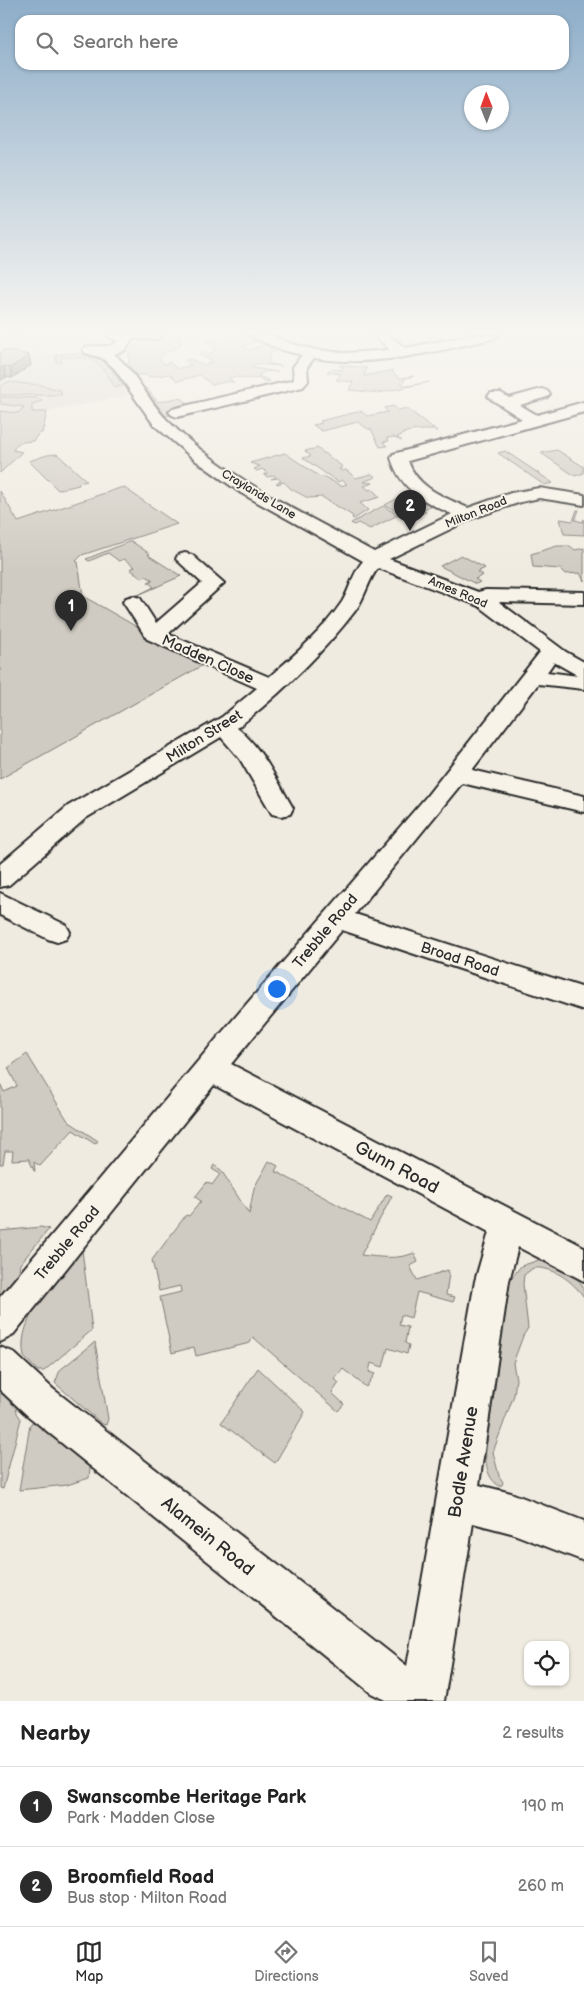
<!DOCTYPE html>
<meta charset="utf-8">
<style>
body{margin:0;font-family:"Balsamiq Sans",sans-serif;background:#f2f2f2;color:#222}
.controls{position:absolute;right:15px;bottom:15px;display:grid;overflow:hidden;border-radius:10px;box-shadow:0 1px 4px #0004}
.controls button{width:45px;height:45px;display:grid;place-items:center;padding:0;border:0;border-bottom:1px solid #e0e0e0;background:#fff;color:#222;font:25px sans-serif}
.compass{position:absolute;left:464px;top:85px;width:45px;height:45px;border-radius:50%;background:#fff;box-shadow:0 1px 4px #0004;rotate:359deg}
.you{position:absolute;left:276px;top:988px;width:18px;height:18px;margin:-12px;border:4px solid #fff;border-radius:50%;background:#1a73e8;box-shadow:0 0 0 8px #1a73e833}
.badge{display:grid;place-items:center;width:32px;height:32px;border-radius:50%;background:#2b2b2b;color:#fff;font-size:16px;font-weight:700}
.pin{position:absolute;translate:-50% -41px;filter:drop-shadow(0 1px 2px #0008)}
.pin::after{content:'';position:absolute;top:26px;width:18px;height:15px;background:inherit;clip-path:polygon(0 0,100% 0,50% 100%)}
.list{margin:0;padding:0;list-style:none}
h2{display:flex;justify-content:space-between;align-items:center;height:65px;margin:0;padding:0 20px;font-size:21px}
h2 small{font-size:16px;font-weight:400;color:#767676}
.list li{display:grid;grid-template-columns:32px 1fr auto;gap:15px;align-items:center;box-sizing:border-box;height:80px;padding:0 20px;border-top:1px solid #e0e0e0}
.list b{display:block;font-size:19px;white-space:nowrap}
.list p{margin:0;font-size:16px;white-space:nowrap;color:#767676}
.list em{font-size:16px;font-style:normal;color:#767676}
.icon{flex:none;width:28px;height:28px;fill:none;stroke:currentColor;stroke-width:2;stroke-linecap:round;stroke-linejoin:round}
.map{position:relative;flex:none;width:584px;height:1701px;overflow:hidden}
.search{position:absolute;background:#fff;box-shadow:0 1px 4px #0004;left:15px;right:15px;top:15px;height:55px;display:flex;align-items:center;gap:12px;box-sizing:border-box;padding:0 18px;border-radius:15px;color:#767676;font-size:19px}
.sheet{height:225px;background:#fff}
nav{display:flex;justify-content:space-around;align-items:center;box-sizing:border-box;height:70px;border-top:1px solid #e0e0e0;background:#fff;font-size:14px;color:#767676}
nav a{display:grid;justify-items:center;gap:2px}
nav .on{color:#2b2b2b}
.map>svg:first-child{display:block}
.built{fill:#dedbd1}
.green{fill:#cfcbc2;stroke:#7d7b76}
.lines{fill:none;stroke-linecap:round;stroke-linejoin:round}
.street-casing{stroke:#2b2b2b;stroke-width:4}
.street{fill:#f7f3e8;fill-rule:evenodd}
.wall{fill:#9e9c96;stroke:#2b2b2b}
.shaded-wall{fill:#817f7a;stroke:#2b2b2b}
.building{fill:#b8b5ae;stroke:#2b2b2b}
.labels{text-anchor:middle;stroke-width:4;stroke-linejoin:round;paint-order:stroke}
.far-street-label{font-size:12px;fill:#2b2b2b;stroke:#f7f3e8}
.street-label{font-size:15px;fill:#2b2b2b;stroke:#f7f3e8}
.near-street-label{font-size:18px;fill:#2b2b2b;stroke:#f7f3e8}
</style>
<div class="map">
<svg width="584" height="1701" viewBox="0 0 584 1701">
<rect width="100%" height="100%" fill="#efebe0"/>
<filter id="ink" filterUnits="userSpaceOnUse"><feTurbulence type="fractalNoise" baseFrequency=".02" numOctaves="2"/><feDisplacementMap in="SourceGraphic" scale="10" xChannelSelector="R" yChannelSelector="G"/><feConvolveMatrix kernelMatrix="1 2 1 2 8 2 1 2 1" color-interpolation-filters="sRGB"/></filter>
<g filter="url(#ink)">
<path class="built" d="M 0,335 L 78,335 L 71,341 L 60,345 L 4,353 L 7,360 L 63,353 L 80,354 L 107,362 L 128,395 L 47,412 L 42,433 L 0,423 Z"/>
<g class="green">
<path d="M 244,335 L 249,335 L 258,341 L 243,346 L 248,350 L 264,345 L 279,351 L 272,351 L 267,363 L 282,366 L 254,364 L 251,368 L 278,372 L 265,371 L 258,376 L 270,381 L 265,382 L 260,378 C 248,381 239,375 229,378 L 234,383 L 229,381 L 212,385 L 200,375 L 177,381 L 170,374 L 148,377 L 146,375 L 136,375 L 129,365 L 129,352 C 140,337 163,338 179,336 L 182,341 L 179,347 L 163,353 L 160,360 L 164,364 L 170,362 L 177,369 L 191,365 L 185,360 L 189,359 L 205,365 L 213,361 L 200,355 L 202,352 L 212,353 L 216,347 L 211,346 L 214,342 L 205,341 C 212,337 217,342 224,341 C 230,340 229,338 235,337 L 238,339 L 245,337 Z"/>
<path d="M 67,353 C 104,355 102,355 123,386 L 115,387 C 98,359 96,357 62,357 L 61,362 L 56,362 L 56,355 Z"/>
<path d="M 339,365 L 367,368 L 364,376 L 394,370 L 392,372 L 400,378 L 414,376 L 403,379 L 405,381 L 401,383 L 407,386 L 429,382 L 379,393 L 349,390 L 353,382 L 336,380 L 341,374 L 327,372 L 331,369 L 341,370 L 343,366 Z"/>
<path d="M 7,382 L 41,385 L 60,390 L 62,395 L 0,395 L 0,387 Z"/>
<path d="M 145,389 L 147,389 L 158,402 L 177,398 L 183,399 L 187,403 L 170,409 L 175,414 L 166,416 Z"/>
<path d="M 0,397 L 38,398 L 42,401 L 32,404 L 32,412 L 47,412 L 42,433 L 39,433 L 33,441 L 22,442 L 16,445 L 13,450 L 22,452 L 0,473 L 0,411 L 18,413 L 24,407 L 1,404 Z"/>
<path d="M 393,406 L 399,410 L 406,408 L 437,431 C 427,429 413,430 403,433 L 404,434 L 397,437 L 402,441 L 394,437 L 387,438 L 389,441 L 383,442 L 387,446 L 380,447 L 371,429 L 368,429 L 358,422 L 322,431 L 313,425 L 322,423 L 320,421 L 361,411 L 367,416 L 388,412 L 384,408 Z"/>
<path d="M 317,448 L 343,467 L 339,469 L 342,471 L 346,470 L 356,478 L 371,474 L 376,477 L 363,482 L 373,483 L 364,486 L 369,490 L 372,489 L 380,497 L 360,503 L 368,510 L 354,519 L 352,518 L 353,516 L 322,497 L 308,498 L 291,489 L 284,482 L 278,484 L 276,483 L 281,481 L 278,478 L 271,479 L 276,477 L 274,475 L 268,477 L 264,475 L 268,473 L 262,469 L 257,471 L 254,469 L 260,466 L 250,463 L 285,453 L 320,477 L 323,476 L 341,486 L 347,484 L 342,480 L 338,482 L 303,458 L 311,456 L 305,451 Z"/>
<path d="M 557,450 L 584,467 L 584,473 L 575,476 L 541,453 Z"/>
<path d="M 505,451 L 553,483 L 544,485 L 498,453 Z"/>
<path d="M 57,454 L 87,481 L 78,483 L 79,485 L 58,490 L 29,461 L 47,455 Z"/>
<path d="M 123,487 L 177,524 L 82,555 L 76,561 L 78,562 L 83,596 L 203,665 L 0,779 L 0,491 L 18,522 Z"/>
<path d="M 400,497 L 404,500 L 414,497 L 436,508 L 430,506 L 423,510 L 426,512 C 419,515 413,512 405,516 L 385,505 Z"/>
<path d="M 383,506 L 398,515 L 370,529 L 358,523 L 354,525 L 351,523 Z"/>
<path d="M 577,510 L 579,510 L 575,520 L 583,522 L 584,519 L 584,535 L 564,534 L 560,519 L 573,521 Z"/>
<path d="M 131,541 L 150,554 L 148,555 L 181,576 L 136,596 L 154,587 L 148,582 L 153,580 L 146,576 L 142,578 L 130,569 L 135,567 L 124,559 L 119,561 L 108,553 L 89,561 L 86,559 Z"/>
<path d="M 557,546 L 570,546 L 575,550 L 584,548 L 584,581 L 580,573 L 565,574 L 560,569 L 533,567 L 531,554 Z"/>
<path d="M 461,555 L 485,568 L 477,572 L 483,575 L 475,579 L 480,582 L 476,584 L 440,566 Z"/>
<path d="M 27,1054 L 68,1121 L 98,1141 L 95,1144 L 73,1130 L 40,1166 L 34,1162 L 35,1171 L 34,1171 L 29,1159 L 12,1160 L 13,1151 L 5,1151 L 3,1164 L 0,1164 L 0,1083 L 4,1092 L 17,1086 L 8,1068 Z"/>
<path d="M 269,1161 L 278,1166 L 275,1171 L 370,1222 L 387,1194 L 392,1196 L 361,1255 C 379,1257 397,1260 414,1253 L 418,1262 L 410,1266 L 417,1280 L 448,1270 L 449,1273 L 446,1295 L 455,1297 L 453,1302 L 417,1292 L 411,1318 L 401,1315 L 399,1325 L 408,1327 L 405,1343 L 409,1345 L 407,1354 L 388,1348 L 383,1367 L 371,1363 L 369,1372 L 375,1374 L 366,1387 L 343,1369 L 335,1379 L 339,1383 L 332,1393 L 344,1404 L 338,1411 L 253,1337 L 250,1343 L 196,1356 L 194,1347 L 172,1353 L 160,1297 L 181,1292 L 180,1286 L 159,1291 L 152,1260 L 186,1215 L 189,1216 L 201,1201 L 195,1197 L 207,1182 L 212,1185 L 220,1174 L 212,1169 L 214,1165 L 221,1170 L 249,1214 L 254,1188 Z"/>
<path d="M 41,1227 L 49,1229 L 20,1264 L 18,1277 L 0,1301 L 0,1231 Z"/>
<path d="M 82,1250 L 92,1330 L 44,1371 L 38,1371 L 24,1357 C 15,1317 59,1277 82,1250 Z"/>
<path d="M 539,1260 C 550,1263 577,1275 582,1285 C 584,1289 584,1293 584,1297 C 573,1282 554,1266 533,1268 L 524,1275 L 523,1284 L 528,1328 L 523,1336 L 513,1363 L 516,1379 L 514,1395 L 493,1452 L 499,1476 L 503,1482 L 502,1485 L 499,1486 C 486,1477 485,1462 486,1447 L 510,1280 L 521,1266 Z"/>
<path d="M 95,1342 L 108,1419 L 106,1425 L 102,1424 L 55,1383 L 60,1370 Z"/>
<path d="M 258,1368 L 305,1412 L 275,1463 L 221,1423 Z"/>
<path d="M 0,1392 L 16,1405 L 17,1413 L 21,1419 L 3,1489 L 0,1488 Z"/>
<path d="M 32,1422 L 38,1423 L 90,1468 L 89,1478 L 67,1485 L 19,1490 L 30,1425 Z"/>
</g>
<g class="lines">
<defs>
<g id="street">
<path d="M 108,335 L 163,335 L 156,339 L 131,339 L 132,341 L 124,351 L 114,354 C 136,372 147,399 166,419 C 224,478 303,513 374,552 L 452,514 C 424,502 400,489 391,458 L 393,454 L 522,419 L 491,399 L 488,396 L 491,393 L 501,393 L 509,398 L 542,389 L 547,391 L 550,394 L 547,397 L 520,405 L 537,415 L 584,402 L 584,412 L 408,461 C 417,488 444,497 468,508 L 511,493 L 539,488 L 584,495 L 584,505 L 539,498 L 521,502 L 473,518 L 389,559 L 478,592 L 486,590 L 584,592 L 584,604 L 499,602 L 566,652 L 584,662 L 584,689 L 538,684 L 472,770 L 584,796 L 584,812 L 462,783 L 355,914 L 584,988 L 584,1010 L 342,930 L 231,1064 L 584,1247 L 584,1281 L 518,1247 L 509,1281 L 479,1485 L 511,1493 L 584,1521 L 584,1561 L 511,1533 L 473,1523 L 444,1701 L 387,1701 L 371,1693 L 27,1415 L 0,1390 L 0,1347 L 13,1352 L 53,1389 L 407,1666 L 475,1281 L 489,1232 L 214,1085 L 12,1336 L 0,1342 L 0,1297 L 219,1036 L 426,797 L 540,652 L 479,606 L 378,568 C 368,580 365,598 355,611 C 321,655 280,694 237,728 C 262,747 277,781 293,808 L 290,814 L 281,816 L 272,814 L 240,759 L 221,737 L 86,818 L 9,885 L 0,887 L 0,864 L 68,806 L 222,717 L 257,688 L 147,639 L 123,602 L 126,598 L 133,596 L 140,598 L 156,623 L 202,583 L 176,559 L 178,555 L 185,553 L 192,555 L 224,583 L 168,634 L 269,677 C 295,655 323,630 342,602 C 350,589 353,572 363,561 L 241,493 L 195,460 L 154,425 L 114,368 L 102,358 L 85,353 L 83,350 L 85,347 C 96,344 107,350 117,342 L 117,340 L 110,338 ZM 554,662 L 577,675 L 578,676 L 547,672 Z"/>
<path d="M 252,335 L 271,335 L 292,344 L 316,350 L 345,353 L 390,350 L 374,335 L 389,335 L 405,348 L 472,335 L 499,335 L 492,339 C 433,352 375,368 314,358 L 307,367 L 308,381 L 303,387 L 177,417 L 172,415 L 169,412 L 172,409 L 294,380 L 293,367 L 302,355 L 282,350 L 254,338 Z"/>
<path d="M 0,893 L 66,925 L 70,932 L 66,939 L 57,942 L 48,939 L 0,915 Z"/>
</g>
</defs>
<use href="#street" class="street-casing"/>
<use href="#street" class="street"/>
</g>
<path class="wall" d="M 0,353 L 29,355 L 31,365 L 12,378 L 6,377 Z"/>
<g class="shaded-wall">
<path d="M 29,355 L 31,365 L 12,378 L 10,368 Z"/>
<path d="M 4,366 L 6,377 L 0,381 L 0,369 Z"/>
</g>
<path class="building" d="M 4,350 L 29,355 L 10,368 L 4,366 L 0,369 L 0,353 Z"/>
</g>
<linearGradient id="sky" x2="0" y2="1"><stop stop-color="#8dadc9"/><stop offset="0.58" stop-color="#f8f6f1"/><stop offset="1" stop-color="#f8f6f1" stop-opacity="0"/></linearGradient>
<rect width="584" height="573" fill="url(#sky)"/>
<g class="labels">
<g class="far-street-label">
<text transform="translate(259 494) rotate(31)" y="4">Craylands Lane</text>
<text transform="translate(476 512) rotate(-22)" y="4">Milton Road</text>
<text transform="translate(458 592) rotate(23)" y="4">Ames Road</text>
</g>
<g class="street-label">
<text transform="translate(208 659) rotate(24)" y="5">Madden Close</text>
<text transform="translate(204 736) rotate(-32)" y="5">Milton Street</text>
<text transform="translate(325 931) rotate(-50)" y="5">Trebble Road</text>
<text transform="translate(460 959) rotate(18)" y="5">Broad Road</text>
<text transform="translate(67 1243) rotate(-50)" y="5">Trebble Road</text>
</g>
<g class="near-street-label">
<text transform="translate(397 1167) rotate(28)" y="6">Gunn Road</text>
<text transform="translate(463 1462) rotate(-81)" y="6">Bodle Avenue</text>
<text transform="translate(208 1536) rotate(39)" y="6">Alamein Road</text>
</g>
</g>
</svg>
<div class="controls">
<button><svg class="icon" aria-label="locate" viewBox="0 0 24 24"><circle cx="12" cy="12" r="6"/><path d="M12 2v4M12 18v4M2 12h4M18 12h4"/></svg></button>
</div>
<svg class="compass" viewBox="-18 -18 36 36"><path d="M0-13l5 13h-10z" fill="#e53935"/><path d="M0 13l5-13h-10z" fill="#767676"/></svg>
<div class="you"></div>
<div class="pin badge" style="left:71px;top:631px">1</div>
<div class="pin badge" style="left:410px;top:531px">2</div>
<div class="search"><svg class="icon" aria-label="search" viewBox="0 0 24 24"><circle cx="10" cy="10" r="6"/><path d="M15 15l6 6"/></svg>Search here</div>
</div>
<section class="sheet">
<h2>Nearby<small>2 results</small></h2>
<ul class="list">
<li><span class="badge">1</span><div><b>Swanscombe Heritage Park</b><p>Park · Madden Close</p></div><em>190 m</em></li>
<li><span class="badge">2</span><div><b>Broomfield Road</b><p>Bus stop · Milton Road</p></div><em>260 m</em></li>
</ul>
</section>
<nav>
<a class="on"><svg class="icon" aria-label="map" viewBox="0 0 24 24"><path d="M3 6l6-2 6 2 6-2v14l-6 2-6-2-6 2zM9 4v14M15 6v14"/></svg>Map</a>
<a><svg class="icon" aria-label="directions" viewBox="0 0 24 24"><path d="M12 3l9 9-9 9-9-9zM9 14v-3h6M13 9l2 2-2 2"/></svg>Directions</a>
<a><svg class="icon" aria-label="saved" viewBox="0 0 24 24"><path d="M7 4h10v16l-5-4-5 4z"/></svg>Saved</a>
</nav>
